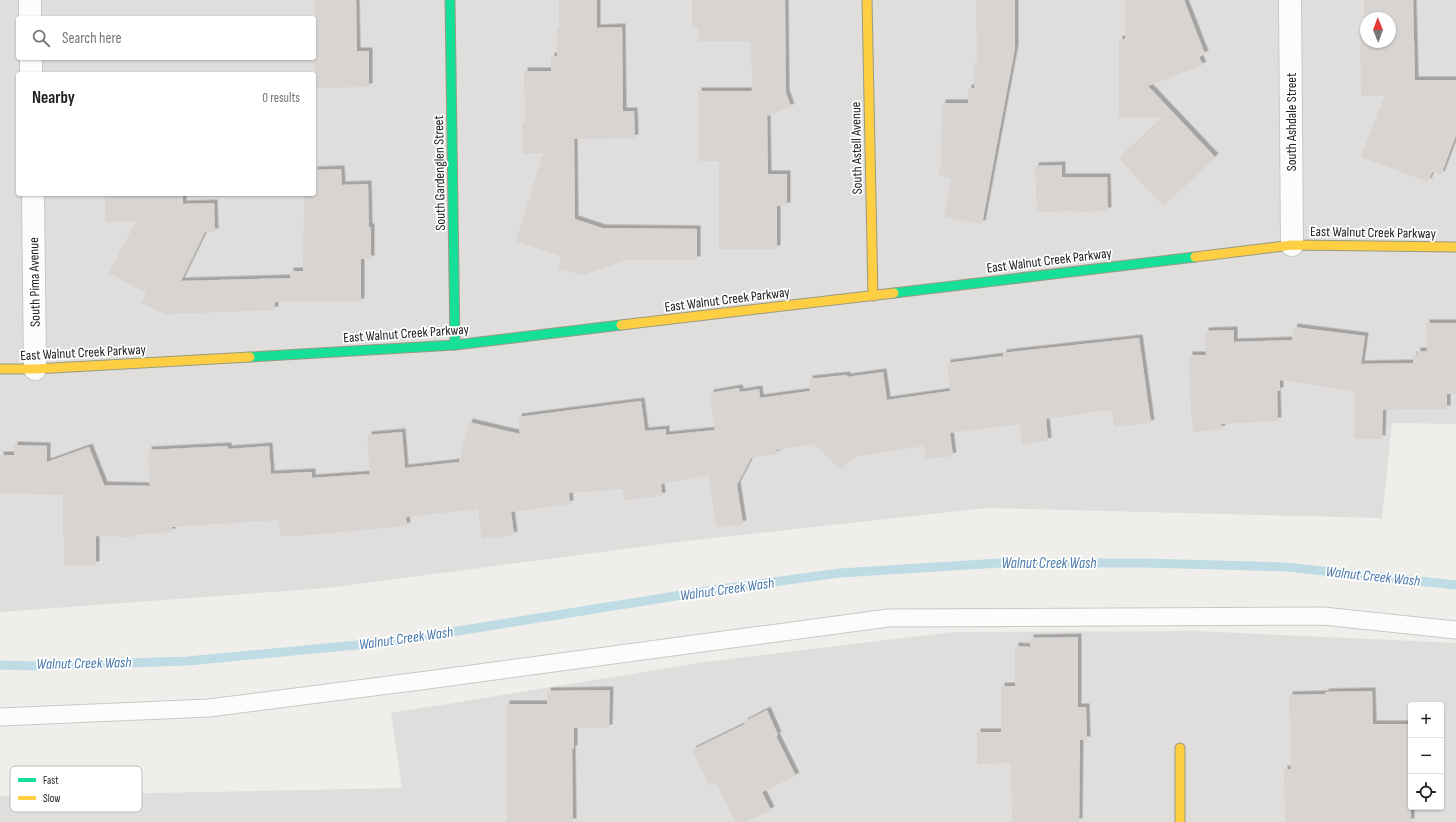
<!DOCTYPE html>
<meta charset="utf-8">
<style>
body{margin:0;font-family:"Sofia Sans Condensed",sans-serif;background:#f2f2f2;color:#222}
.controls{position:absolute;right:12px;bottom:12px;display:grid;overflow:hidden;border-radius:4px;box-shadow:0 1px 3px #0004}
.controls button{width:36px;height:36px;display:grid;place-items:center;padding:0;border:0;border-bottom:1px solid #e0e0e0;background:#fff;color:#222;font:20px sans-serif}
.compass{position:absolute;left:1360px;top:12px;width:36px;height:36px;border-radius:50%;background:#fff;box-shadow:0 1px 3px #0004;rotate:359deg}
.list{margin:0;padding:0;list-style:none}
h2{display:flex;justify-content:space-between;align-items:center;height:52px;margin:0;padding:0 16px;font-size:17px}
h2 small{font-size:13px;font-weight:400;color:#767676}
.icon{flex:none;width:22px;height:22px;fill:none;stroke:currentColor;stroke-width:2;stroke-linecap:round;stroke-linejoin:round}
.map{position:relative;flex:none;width:1456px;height:822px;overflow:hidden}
.search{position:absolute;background:#fff;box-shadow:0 1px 3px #0004;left:16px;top:16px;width:300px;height:44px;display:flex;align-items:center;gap:10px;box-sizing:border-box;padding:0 14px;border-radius:4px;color:#767676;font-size:15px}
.panel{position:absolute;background:#fff;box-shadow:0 1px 3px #0004;left:16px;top:72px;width:300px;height:124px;border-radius:4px}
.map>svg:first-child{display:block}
.residential{fill:#dfdedc;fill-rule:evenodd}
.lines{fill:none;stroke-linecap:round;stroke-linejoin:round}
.stream{stroke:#bfdbe3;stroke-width:9}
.building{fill:#d7d4d2;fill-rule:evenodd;filter:url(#shadow)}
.lane-casing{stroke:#c9c8c7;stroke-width:19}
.street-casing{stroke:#c9c8c7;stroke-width:24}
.fast-casing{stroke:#999a82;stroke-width:11}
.slow-casing{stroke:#999a82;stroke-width:11}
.lane{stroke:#fdfcfc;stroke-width:17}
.street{stroke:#fdfcfc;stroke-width:22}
.fast{stroke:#16e098;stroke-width:9}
.slow{stroke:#ffcf43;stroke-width:9}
.labels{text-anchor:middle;stroke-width:3.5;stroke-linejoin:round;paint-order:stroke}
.street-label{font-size:14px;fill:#222;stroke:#fff}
.water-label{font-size:15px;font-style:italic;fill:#4a7aab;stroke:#fff}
.key{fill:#fff;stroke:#bdbdbd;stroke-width:1}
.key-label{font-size:11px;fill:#222}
</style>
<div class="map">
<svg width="1456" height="822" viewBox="0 0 1456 822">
<defs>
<filter id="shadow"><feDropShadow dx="3.5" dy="-3.5" stdDeviation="0" flood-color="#0004"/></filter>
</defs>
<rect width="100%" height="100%" fill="#f0eeeb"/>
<g class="residential">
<path d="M 0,0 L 1456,0 L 1456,424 L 1392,423 L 1382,518 L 987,508 L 678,542 L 327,588 L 0,612 ZM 18,18 L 314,18 L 314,58 L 18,58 ZM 1366,18 L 1390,18 L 1390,42 L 1366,42 ZM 18,74 L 314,74 L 314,194 L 18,194 Z"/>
<path d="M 1197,631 L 1456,643 L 1456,822 L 0,822 L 0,796 L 402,788 L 391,713 L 705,662 L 953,632 ZM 1411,705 L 1441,705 L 1441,807 L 1411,807 Z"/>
</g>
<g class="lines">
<path class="stream" d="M 0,665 L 32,666 L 188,661 L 389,642 L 713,590 L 840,573 L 1000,563 L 1144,563 L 1286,567 L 1456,585"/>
</g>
<g class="building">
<path d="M 314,0 L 356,0 L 357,51 L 369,51 L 369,87 L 314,88 Z"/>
<path d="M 559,0 L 597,0 L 597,28 L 622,27 L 623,111 L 634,111 L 635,138 L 574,139 L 575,219 L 602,228 L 697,229 L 697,260 L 626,260 L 583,275 L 558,269 L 561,256 L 516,241 L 543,153 L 523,154 L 522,123 L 525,123 L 524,71 L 551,71 L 551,56 L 557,56 L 557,29 L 559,28 Z"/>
<path d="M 692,0 L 785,0 L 786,93 L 791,107 L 767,116 L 768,174 L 787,174 L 787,206 L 777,206 L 777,249 L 719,249 L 719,161 L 699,161 L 698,91 L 752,91 L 751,42 L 698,41 L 698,28 L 692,28 Z"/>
<path d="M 976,0 L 1015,0 L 1015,48 L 982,224 L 944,217 L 951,178 L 939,176 L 941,161 L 942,103 L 968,103 L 968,88 L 974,88 L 974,62 L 977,62 Z"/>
<path d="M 1125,0 L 1184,0 L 1205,54 L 1199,57 L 1203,65 L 1148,86 L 1215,157 L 1163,206 L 1119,159 L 1163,118 L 1119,118 L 1119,39 L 1125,39 Z"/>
<path d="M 1364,0 L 1413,0 L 1415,80 L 1456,80 L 1456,135 L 1441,175 L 1432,172 L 1428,182 L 1361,157 L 1384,96 L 1361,96 L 1360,25 L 1364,25 ZM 1366,18 L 1390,18 L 1390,42 L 1366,42 Z"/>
<path d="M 1062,165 L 1062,177 L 1107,177 L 1108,211 L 1078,212 L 1078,211 L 1037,212 L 1035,166 Z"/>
<path d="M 341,169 L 342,185 L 368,184 L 369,227 L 371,227 L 371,259 L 361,259 L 361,302 L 275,302 L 275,310 L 169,314 L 168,316 L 141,303 L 146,293 L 109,273 L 136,221 L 105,222 L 105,194 L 183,194 L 183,204 L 214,203 L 215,232 L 205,232 L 181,281 L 290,278 L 290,271 L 303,271 L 304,194 L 314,194 L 314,170 Z"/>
<path d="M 1426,323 L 1456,323 L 1456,394 L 1447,394 L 1447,409 L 1383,410 L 1382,439 L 1354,439 L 1354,391 L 1280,380 L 1280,391 L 1277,391 L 1278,421 L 1221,424 L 1222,429 L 1193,432 L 1192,417 L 1191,417 L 1189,355 L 1206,355 L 1205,331 L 1234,330 L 1234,342 L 1292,340 L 1294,327 L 1365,336 L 1361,364 L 1413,363 L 1413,355 L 1417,355 L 1417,351 L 1427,351 Z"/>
<path d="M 1139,338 L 1151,423 L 1114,427 L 1112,411 L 1109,412 L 1108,410 L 1046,419 L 1048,441 L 1022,444 L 1020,424 L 950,433 L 953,456 L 926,459 L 924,446 L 854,457 L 840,470 L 815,444 L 776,450 L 777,454 L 751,458 L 737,485 L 743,524 L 716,527 L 709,475 L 661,484 L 662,496 L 624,500 L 623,489 L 569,493 L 570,504 L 511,512 L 514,535 L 482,539 L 478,509 L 406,517 L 407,526 L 296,536 L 280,536 L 279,520 L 172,527 L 172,532 L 133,535 L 133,537 L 96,536 L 96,565 L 64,565 L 64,536 L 63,536 L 63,495 L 0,493 L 0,455 L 14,455 L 14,445 L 47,446 L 47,462 L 89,447 L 104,485 L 150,486 L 148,450 L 228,446 L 228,449 L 269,446 L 271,474 L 312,472 L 312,478 L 370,474 L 367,438 L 368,438 L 368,435 L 402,432 L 405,468 L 459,462 L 469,422 L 520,434 L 518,417 L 641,401 L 645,431 L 666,429 L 666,435 L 715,430 L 710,393 L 739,388 L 740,392 L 759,389 L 760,398 L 810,391 L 809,379 L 847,375 L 847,377 L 883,372 L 887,400 L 950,391 L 947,363 L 1003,356 L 1003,353 Z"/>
<path d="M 1078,637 L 1078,707 L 1086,707 L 1087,740 L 1080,740 L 1079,822 L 1012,822 L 1011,763 L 977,764 L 977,732 L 1001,732 L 1001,686 L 1015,686 L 1015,646 L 1030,647 L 1030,638 Z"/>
<path d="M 610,690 L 609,728 L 574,728 L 574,749 L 572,749 L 573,822 L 507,822 L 506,704 L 547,704 L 547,691 Z"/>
<path d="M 1372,691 L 1373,724 L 1411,724 L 1411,822 L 1285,822 L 1284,769 L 1291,769 L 1289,695 L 1325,694 L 1325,692 Z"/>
<path d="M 767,710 L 778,735 L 776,736 L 796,776 L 762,792 L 771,810 L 746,822 L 735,822 L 716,783 L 710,786 L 692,750 L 745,724 L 744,722 Z"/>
</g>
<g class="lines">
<defs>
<path id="lane" d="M 0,717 L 209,708 L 420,681 L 888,618 L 1323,616 L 1456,630"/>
<g id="street">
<path d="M 30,0 L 30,18"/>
<path d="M 1290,0 L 1292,245"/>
<path d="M 31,58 L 31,74"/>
<path d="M 33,194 L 35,369"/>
</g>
<g id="fast">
<path d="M 450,0 L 455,345"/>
<path d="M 894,293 L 1195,257"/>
<path d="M 250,357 L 455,345 L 621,325"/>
</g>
<g id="slow">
<path d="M 867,0 L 873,296"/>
<path d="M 1195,257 L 1292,245 L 1456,247"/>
<path d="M 621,325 L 894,293"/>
<path d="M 0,369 L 35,369 L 250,357"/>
<path d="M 1180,748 L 1180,822"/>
</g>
</defs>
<use href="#lane" class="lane-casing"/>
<use href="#street" class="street-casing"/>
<use href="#fast" class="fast-casing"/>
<use href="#slow" class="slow-casing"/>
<use href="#lane" class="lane"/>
<use href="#street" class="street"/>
<use href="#fast" class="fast"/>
<use href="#slow" class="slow"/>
</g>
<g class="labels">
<g class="street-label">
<text transform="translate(1291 122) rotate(-90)" y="5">South Ashdale Street</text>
<text transform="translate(856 148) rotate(-91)" y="5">South Astell Avenue</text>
<text transform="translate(439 173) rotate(-91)" y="5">South Gardenglen Street</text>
<text transform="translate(1373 232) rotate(1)" y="5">East Walnut Creek Parkway</text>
<text transform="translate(1049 260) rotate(-7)" y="5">East Walnut Creek Parkway</text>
<text transform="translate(34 282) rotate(-91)" y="5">South Pima Avenue</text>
<text transform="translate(727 299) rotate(-7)" y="5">East Walnut Creek Parkway</text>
<text transform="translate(406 333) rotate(-4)" y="5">East Walnut Creek Parkway</text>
<text transform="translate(83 352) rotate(-3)" y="5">East Walnut Creek Parkway</text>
</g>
<g class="water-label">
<text x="1049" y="568">Walnut Creek Wash</text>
<text transform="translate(1373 576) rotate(6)" y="5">Walnut Creek Wash</text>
<text transform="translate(727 589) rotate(-8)" y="5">Walnut Creek Wash</text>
<text transform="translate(406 638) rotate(-8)" y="5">Walnut Creek Wash</text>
<text transform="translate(84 663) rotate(-1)" y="5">Walnut Creek Wash</text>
</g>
</g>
<rect x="10" y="766" width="132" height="46" rx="6" class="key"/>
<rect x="18" y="778" width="18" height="4" fill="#16e098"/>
<rect x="18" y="796" width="18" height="4" fill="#ffcf43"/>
<g class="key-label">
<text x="43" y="784">Fast</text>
<text x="43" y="802">Slow</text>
</g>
</svg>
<div class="controls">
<button>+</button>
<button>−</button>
<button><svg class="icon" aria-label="locate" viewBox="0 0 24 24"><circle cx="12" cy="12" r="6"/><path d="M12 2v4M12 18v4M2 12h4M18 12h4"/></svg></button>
</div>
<svg class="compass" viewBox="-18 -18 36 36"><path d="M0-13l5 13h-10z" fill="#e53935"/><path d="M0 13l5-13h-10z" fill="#767676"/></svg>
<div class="search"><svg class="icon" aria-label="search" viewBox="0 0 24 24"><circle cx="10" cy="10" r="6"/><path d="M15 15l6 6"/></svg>Search here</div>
<section class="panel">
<h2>Nearby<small>0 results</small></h2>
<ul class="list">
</ul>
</section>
</div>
